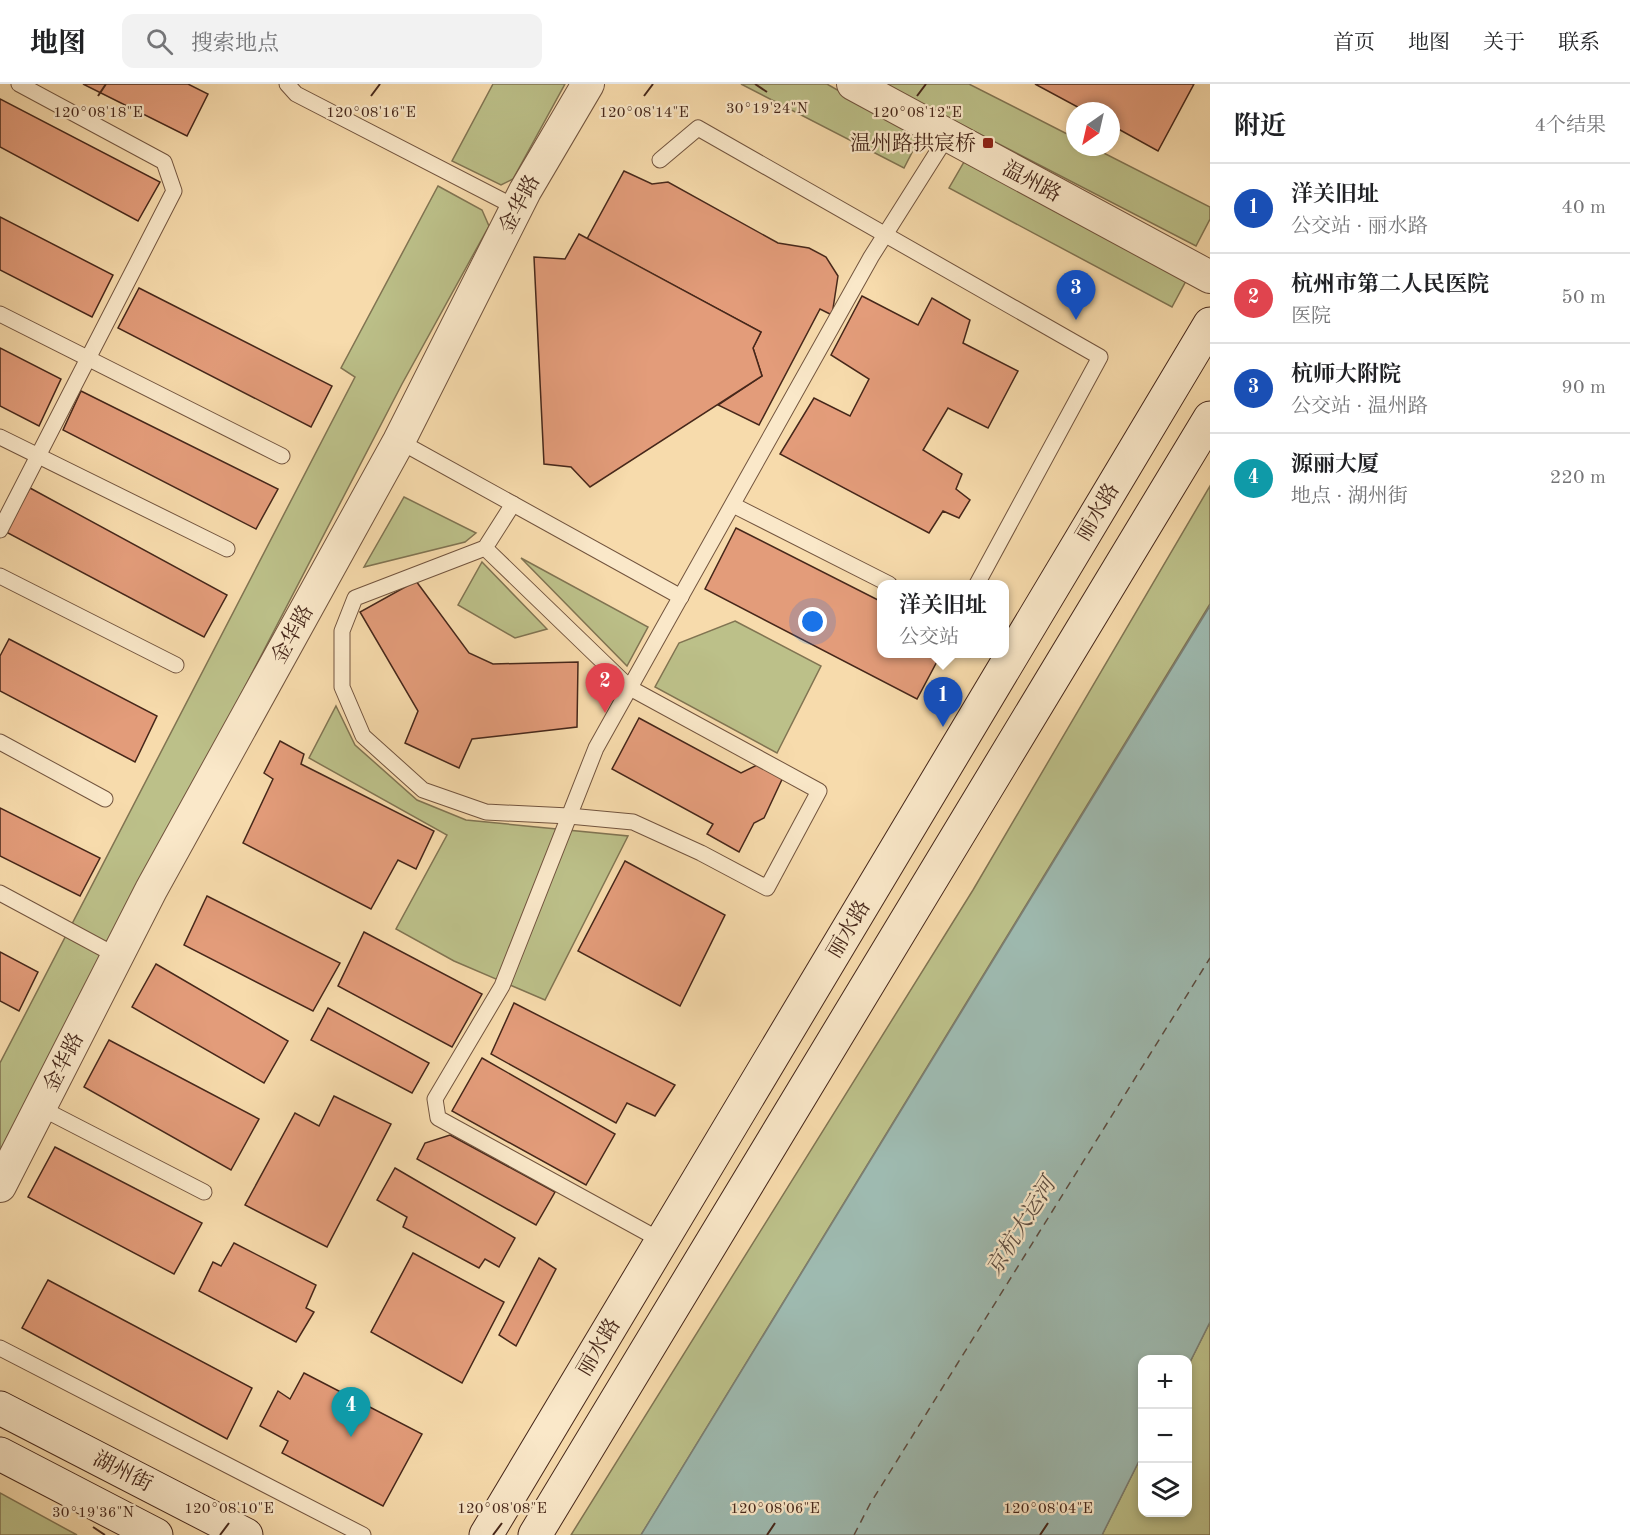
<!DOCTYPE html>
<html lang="zh">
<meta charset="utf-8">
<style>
body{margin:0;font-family:"Old Standard TT","Noto Serif SC",serif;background:#f2f2f2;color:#202124}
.controls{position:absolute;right:18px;bottom:18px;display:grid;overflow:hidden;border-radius:12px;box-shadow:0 3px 9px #0003}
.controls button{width:54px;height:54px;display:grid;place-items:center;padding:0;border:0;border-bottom:2px solid #e0e0e0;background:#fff;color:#202124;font:30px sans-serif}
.compass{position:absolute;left:1066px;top:18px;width:54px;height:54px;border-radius:50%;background:#fff;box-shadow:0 3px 9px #0003;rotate:214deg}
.you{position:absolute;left:813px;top:538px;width:21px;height:21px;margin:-15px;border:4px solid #fff;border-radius:50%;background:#1a73e8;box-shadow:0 0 0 9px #1a73e833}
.badge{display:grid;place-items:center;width:39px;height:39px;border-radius:50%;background:#1a73e8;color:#fff;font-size:20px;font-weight:700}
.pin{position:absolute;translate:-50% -50px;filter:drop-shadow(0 2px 3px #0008)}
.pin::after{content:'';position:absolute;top:32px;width:21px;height:18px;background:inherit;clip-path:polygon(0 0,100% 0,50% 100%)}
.popup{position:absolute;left:877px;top:496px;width:132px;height:78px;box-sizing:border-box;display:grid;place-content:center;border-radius:12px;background:#fff;filter:drop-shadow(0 2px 4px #0005);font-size:20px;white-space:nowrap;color:#757577}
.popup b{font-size:22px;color:#202124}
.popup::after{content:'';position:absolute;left:50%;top:100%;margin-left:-12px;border:12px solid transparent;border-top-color:#fff}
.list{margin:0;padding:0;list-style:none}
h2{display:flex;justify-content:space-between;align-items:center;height:78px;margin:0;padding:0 24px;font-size:26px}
h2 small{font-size:20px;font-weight:400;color:#757577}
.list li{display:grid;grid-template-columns:39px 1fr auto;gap:18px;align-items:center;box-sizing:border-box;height:90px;padding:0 24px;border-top:2px solid #e0e0e0}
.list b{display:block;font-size:22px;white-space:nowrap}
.list p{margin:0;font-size:20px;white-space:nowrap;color:#757577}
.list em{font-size:20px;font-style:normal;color:#757577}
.icon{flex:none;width:33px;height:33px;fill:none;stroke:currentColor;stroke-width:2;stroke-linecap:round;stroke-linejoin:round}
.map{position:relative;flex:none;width:1210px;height:1451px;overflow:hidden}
header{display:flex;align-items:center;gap:36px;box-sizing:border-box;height:84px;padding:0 30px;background:#fff;border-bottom:2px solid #e0e0e0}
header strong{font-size:28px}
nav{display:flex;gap:33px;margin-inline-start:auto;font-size:21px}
.search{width:420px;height:54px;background:#f2f2f2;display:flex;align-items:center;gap:15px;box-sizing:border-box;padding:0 21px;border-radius:12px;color:#757577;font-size:22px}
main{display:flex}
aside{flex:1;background:#fff}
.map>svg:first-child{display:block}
.green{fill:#bcc089;stroke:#817452;stroke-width:1.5}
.water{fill:#9ebab0;stroke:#7b7f74;stroke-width:1.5}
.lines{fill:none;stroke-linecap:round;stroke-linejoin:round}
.ferry{stroke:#5c4c40;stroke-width:1.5;stroke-dasharray:8 6;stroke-linecap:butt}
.building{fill:#e39c7a;stroke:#46271a;stroke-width:1.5}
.service-casing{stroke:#72543e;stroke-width:17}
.minor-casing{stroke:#72543e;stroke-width:34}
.secondary-casing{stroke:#46271a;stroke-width:35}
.service{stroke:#fae8c9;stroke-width:15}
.minor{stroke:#fae8c9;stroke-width:32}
.secondary{stroke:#fae8c9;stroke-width:33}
.ticks{fill:none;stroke:#46271a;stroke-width:2}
.poi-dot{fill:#8f2418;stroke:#fae8c9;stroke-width:2}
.labels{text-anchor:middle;stroke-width:4.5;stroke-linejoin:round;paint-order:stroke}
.poi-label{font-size:21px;fill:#46271a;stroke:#fae8c9;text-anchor:end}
.street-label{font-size:21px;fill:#46271a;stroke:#fae8c9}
.water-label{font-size:22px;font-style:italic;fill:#5c4c40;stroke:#fae8c9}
.ticks-label{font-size:15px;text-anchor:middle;fill:#46271a;stroke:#fae8c9;stroke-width:4.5;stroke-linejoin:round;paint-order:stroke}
</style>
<header>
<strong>地图</strong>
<div class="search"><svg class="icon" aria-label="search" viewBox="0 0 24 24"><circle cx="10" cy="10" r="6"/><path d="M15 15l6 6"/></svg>搜索地点</div>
<nav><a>首页</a><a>地图</a><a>关于</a><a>联系</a></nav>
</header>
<main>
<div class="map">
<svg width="1210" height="1451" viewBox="0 0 1210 1451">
<rect width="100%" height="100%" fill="#f7dbac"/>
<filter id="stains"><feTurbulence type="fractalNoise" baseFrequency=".00333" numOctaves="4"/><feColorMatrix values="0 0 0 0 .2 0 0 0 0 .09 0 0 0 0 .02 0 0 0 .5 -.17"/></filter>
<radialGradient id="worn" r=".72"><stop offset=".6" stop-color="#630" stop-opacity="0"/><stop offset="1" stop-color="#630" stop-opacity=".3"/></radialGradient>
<g class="green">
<path d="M 493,0 L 565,0 L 513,95 L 501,101 L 452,77 Z"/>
<path d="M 741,0 L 827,0 L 920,53 L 904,84 Z"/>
<path d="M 883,0 L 969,0 L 1075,54 L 1075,63 L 1092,63 L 1210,123 L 1210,135 L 1196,162 Z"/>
<path d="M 964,78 L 1187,195 L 1172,223 L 949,104 Z"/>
<path d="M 438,102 L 482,126 L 489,142 L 402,300 L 0,1075 L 0,979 L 355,293 L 341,284 Z"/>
<path d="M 1210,402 L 1210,520 L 641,1451 L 571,1451 L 973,806 Z"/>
<path d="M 404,413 L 476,449 L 465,458 L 364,483 Z"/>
<path d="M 521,474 L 648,543 L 627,582 Z"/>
<path d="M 482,478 L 547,545 L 515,554 L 458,521 Z"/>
<path d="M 735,537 L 821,582 L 777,669 L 655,603 L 679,559 Z"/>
<path d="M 336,622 L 355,661 L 417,716 L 466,736 L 628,752 L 545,916 L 454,877 L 396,845 L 447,751 L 309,674 Z"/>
<path d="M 1210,1238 L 1210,1451 L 1102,1451 L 1142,1371 L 1142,1428 L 1188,1428 L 1188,1282 Z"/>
<path d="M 0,1409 L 77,1451 L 0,1451 Z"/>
</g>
<path class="water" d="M 1210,522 L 1210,1238 L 1188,1282 L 1188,1276 L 1142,1276 L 1142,1371 L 1102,1451 L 641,1451 Z"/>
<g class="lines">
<path class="ferry" d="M 854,1451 L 870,1420 L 1210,874"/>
</g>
<g class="building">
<path d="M 83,0 L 188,0 L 208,10 L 187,52 Z"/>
<path d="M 1035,0 L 1194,0 L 1158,67 L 1111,41 L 1111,27 L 1085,27 Z"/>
<path d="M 0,15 L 160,98 L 138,137 L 0,63 Z"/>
<path d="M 624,87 L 652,100 L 668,98 L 778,159 L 809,164 L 826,173 L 838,192 L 832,231 L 820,225 L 759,341 L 718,321 L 762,292 L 753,264 L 761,248 L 587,155 Z"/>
<path d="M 0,133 L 113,191 L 92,233 L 0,186 Z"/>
<path d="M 579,150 L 761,248 L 753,264 L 762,292 L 590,403 L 571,383 L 544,380 L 534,173 L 565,175 Z"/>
<path d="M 139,204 L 332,302 L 311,343 L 118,244 Z"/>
<path d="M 862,212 L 918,241 L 932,214 L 970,236 L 963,259 L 1018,287 L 988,344 L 948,324 L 923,366 L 962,390 L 956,405 L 970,416 L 959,434 L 943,427 L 929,449 L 780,370 L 814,314 L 850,332 L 869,295 L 831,271 Z"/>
<path d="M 0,264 L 61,295 L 39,342 L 0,322 Z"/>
<path d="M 81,307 L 278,405 L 256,445 L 63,346 Z"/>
<path d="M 30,404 L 227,511 L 204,553 L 6,448 Z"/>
<path d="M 736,444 L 882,518 L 882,570 L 941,570 L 917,615 L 705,505 Z"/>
<path d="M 416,497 L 469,569 L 493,580 L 578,578 L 577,643 L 472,655 L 459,684 L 405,659 L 418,627 L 360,528 Z"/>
<path d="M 9,555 L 157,632 L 135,678 L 0,607 L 0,572 Z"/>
<path d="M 639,634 L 741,689 L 757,681 L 785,689 L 764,734 L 754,739 L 739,768 L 707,750 L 713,740 L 612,685 Z"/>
<path d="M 280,657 L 304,670 L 301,680 L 434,747 L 416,785 L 398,776 L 371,825 L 243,759 L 273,695 L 264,689 Z"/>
<path d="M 0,724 L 100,774 L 80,812 L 0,772 Z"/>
<path d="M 625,777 L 725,831 L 680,922 L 578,867 Z"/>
<path d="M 207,812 L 340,879 L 313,927 L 184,861 Z"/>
<path d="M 364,848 L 482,910 L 452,963 L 338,902 Z"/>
<path d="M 0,868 L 38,888 L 19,927 L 0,917 Z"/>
<path d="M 156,880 L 288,957 L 264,999 L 132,923 Z"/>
<path d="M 514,919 L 675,1001 L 655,1032 L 627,1019 L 616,1039 L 491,970 Z"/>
<path d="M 328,924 L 429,979 L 412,1009 L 311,956 Z"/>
<path d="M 109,956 L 259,1035 L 231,1086 L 84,1003 Z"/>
<path d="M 482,974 L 615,1050 L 586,1101 L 452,1027 Z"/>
<path d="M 334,1012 L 391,1040 L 327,1163 L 245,1121 L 295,1029 L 319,1042 Z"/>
<path d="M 450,1051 L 555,1108 L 536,1141 L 417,1075 L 425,1059 Z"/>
<path d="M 55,1063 L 202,1139 L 174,1190 L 28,1113 Z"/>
<path d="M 395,1084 L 515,1154 L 499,1183 L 485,1175 L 479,1184 L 403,1143 L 407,1133 L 377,1116 Z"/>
<path d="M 234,1159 L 316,1201 L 306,1224 L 314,1228 L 296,1258 L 199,1207 L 213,1178 L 221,1182 Z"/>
<path d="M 413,1169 L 504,1218 L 462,1299 L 371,1248 Z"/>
<path d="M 539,1174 L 556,1185 L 516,1262 L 499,1251 Z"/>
<path d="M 48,1196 L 252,1304 L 227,1355 L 22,1244 Z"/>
<path d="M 304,1289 L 422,1350 L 383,1422 L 282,1369 L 288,1357 L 260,1342 L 278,1307 L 290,1315 Z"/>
</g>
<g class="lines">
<defs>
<g id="service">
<path d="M 287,0 L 296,10 L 517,124"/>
<path d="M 660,76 L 698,44 L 1100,273 L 977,500"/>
<path d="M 0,230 L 282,372"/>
<path d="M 0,353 L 227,465"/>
<path d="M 399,357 L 681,513"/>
<path d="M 733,421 L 889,500"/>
<path d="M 0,446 L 174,107 L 164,78 L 19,0"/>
<path d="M 485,464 L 630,604 L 819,707 L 767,804 L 701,769 L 633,738 L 569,732 L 486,728 L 423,706 L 363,652 L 342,603 L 342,547 L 355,514 L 485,464 L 513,420"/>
<path d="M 0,492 L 176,581"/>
<path d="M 0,658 L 105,715"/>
<path d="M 0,809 L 117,872"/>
<path d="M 39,1023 L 204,1108"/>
<path d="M 662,1157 L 438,1034 L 435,1015 L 502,902 L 596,664 L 871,173 L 948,51"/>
<path d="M 0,1264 L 363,1451"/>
</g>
<g id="minor">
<path d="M 853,0 L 1210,193"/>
<path d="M 0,1102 L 151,806 L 399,357 L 525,107 L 588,0"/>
</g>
<g id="secondary">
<path d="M 0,1324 L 246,1451"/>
<path d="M 0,1370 L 156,1451"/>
<path d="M 486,1451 L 1210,240"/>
<path d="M 535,1451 L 1210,334"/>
</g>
</defs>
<use href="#service" class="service-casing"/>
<use href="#minor" class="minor-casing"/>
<use href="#secondary" class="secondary-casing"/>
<use href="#service" class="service"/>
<use href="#minor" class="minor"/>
<use href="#secondary" class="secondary"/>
</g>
<path class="ticks" d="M 755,0 L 767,8M 98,12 L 106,0M 371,12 L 380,0M 644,12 L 653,0M 917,12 L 926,0M 93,1443 L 105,1451M 220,1451 L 229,1439M 493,1451 L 502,1439M 767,1451 L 775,1439M 1040,1451 L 1048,1439"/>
<rect class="poi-dot" x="982" y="53" width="12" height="12" rx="3"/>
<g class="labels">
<g class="poi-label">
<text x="976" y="66">温州路拱宸桥</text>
</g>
<g class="street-label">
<text transform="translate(1032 97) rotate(28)" y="7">温州路</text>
<text transform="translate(519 120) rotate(-62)" y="7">金华路</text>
<text transform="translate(1097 428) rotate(-59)" y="7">丽水路</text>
<text transform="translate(292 550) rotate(-61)" y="7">金华路</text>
<text transform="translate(848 845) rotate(-59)" y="7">丽水路</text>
<text transform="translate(63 978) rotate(-63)" y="7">金华路</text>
<text transform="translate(598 1263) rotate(-59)" y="7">丽水路</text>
<text transform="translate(123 1387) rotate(27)" y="7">湖州街</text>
</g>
<g class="water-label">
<text transform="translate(1020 1142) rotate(-58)" y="8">京杭大运河</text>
</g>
</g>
<g class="ticks-label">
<text x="767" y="29">30°19'24"N</text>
<text x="98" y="33">120°08'18"E</text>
<text x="371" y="33">120°08'16"E</text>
<text x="644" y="33">120°08'14"E</text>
<text x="917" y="33">120°08'12"E</text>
<text x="229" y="1429">120°08'10"E</text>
<text x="502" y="1429">120°08'08"E</text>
<text x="775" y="1429">120°08'06"E</text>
<text x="1048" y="1429">120°08'04"E</text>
<text x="93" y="1433">30°19'36"N</text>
</g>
<rect width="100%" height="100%" filter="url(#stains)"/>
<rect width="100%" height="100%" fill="url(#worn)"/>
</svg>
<div class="controls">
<button>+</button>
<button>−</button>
<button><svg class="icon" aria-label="layers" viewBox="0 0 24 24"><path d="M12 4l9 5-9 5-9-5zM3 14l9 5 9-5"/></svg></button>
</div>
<svg class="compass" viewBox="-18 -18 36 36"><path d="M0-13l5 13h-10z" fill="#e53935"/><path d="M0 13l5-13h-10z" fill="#757577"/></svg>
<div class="you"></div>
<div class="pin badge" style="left:943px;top:643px;background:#1a4fb4">1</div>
<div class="popup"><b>洋关旧址</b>公交站</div>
<div class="pin badge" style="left:605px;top:629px;background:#e0444e">2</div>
<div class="pin badge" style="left:1076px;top:236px;background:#1a4fb4">3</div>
<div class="pin badge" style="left:351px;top:1353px;background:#0f9aa8">4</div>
</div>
<aside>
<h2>附近<small>4个结果</small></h2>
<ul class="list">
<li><span class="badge" style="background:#1a4fb4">1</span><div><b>洋关旧址</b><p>公交站 · 丽水路</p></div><em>40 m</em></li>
<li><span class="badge" style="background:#e0444e">2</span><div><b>杭州市第二人民医院</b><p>医院</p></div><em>50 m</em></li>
<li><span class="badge" style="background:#1a4fb4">3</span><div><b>杭师大附院</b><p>公交站 · 温州路</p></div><em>90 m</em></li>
<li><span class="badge" style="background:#0f9aa8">4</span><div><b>源丽大厦</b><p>地点 · 湖州街</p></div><em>220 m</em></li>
</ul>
</aside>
</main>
